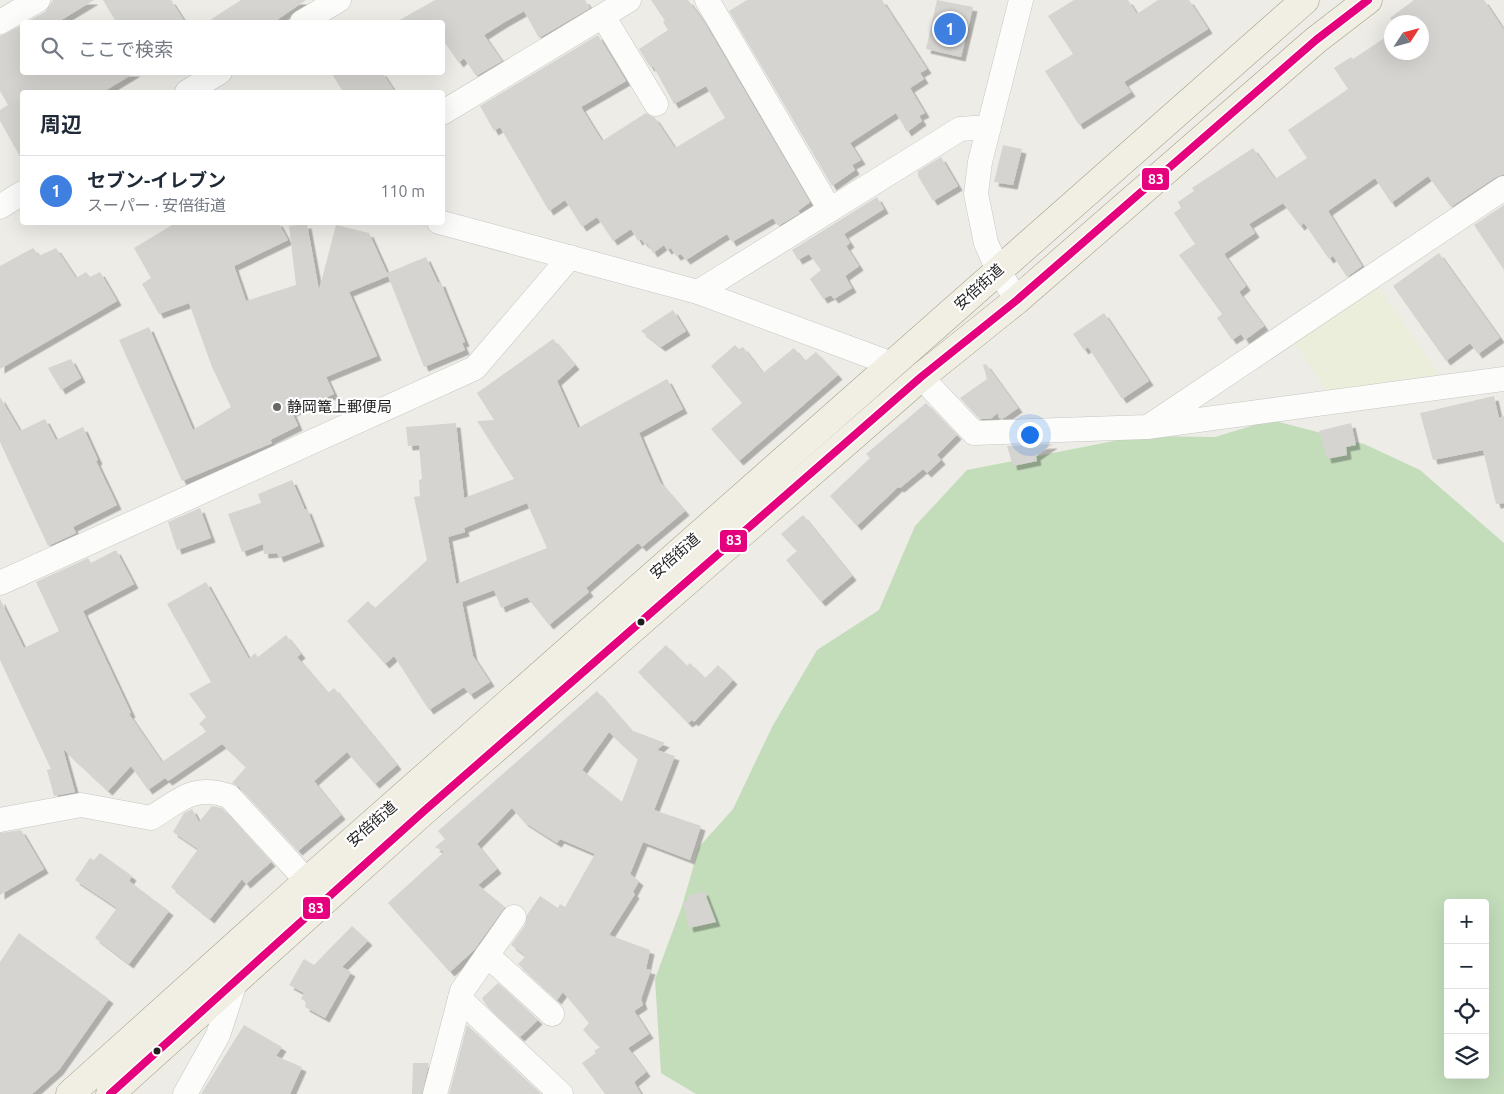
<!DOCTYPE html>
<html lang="ja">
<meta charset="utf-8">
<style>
body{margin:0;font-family:Ubuntu,"Noto Sans JP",sans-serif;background:#f6f6f7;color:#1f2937}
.controls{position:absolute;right:15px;bottom:15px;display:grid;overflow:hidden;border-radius:5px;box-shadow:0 5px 20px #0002}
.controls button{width:45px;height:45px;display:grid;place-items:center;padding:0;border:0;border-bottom:1px solid #e0e1e3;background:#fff;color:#1f2937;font:25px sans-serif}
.compass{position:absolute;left:1384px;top:15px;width:45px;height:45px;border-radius:50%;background:#fff;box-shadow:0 5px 20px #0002;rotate:54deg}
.you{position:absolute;left:1029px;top:434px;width:18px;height:18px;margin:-12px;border:4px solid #fff;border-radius:50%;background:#1a73e8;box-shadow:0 0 0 8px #1a73e833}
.badge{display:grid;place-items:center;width:32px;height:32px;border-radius:50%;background:#676765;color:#fff;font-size:16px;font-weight:700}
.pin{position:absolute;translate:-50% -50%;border:2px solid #fff;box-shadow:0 1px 5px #0006}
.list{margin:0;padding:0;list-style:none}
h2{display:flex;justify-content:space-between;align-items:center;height:65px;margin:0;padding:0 20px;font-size:21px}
h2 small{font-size:16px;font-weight:400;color:#747a83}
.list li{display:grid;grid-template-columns:32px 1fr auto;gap:15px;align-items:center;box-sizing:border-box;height:70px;padding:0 20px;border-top:1px solid #e0e1e3}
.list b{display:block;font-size:19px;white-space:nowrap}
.list p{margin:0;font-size:16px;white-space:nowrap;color:#747a83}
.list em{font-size:16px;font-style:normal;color:#747a83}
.icon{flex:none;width:28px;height:28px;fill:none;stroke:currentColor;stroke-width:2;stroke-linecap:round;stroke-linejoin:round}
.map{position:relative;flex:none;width:1504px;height:1094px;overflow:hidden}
.search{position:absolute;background:#fff;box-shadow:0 5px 20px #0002;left:20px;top:20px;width:425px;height:55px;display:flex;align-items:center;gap:12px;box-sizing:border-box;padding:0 18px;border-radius:5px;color:#747a83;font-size:19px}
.panel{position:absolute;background:#fff;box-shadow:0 5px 20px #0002;left:20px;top:90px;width:425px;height:135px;border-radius:5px}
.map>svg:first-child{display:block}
.farmland{fill:#ebeeda}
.forest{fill:#c3ddbb;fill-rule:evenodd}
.building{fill:#d5d4d0;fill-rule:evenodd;filter:url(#shadow)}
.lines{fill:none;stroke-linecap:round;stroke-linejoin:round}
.minor-casing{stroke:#c6c6c3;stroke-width:25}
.major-casing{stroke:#a39d83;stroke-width:29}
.minor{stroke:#fcfcfb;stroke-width:24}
.major{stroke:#f1eee4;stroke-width:28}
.bus-1-casing{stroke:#fff;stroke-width:11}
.bus-1{stroke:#e5007d;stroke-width:8}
.poi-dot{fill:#676765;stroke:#fff;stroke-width:2}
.bus-dot{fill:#1f1f1f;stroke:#fff;stroke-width:2}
.labels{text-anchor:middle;stroke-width:4.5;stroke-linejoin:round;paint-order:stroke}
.street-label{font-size:15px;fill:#1f1f1f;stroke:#fff}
.poi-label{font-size:15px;fill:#1f1f1f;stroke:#fff;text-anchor:start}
.line-badge{stroke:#fff;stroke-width:2}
.badge-label{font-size:14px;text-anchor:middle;font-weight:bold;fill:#fff}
</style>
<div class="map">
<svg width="1504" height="1094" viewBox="0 0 1504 1094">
<defs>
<filter id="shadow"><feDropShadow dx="4.5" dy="4.5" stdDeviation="0" flood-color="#0004"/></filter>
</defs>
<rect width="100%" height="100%" fill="#edece7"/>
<path class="farmland" d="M 1377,285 L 1441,378 L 1329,396 L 1294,342 Z"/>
<path class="forest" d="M 1271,420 L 1364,444 L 1420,470 L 1504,543 L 1504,1094 L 696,1094 L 661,1073 L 655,979 L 682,906 L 699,847 L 733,809 L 772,727 L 817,650 L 879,610 L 915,526 L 967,470 L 1139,436 L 1215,437 ZM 1448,903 L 1485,903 L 1485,1075 L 1448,1075 Z"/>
<g class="building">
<path d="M 53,0 L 94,0 L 58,22 L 27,22 L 45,12 Z"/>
<path d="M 103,0 L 171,0 L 185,22 L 116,22 Z"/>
<path d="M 241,0 L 306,0 L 274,22 L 207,22 Z"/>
<path d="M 435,0 L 585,0 L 590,8 L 539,38 L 524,11 L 503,23 L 484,35 L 502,61 L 476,76 L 464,58 L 459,63 L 442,39 L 442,22 L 396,22 Z"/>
<path d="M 651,0 L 688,0 L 706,25 L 810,202 L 798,211 L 800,213 L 778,226 L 773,218 L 732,242 L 727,234 L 686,260 L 681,254 L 676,256 L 671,248 L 667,250 L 664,245 L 653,253 L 647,243 L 645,244 L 641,239 L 638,241 L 631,229 L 613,241 L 597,217 L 582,227 L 565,200 L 549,211 L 500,127 L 494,131 L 480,106 L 598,35 L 626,81 L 581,107 L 602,141 L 646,113 L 655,118 L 675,148 L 725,118 L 706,86 L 674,104 L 653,66 L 650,67 L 639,49 L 668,30 L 663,22 L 665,21 Z"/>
<path d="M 747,0 L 882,0 L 927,69 L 920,73 L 924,79 L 910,88 L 925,113 L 919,116 L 922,121 L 907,132 L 896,113 L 850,143 L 861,160 L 852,165 L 855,170 L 832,186 L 729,11 Z"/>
<path d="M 937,0 L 973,7 L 961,57 L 926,49 Z"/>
<path d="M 1074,0 L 1128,0 L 1137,14 L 1158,0 L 1189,0 L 1208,29 L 1124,82 L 1131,92 L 1079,125 L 1045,71 L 1073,54 L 1048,16 Z"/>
<path d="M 1414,0 L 1484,0 L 1504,30 L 1504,174 L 1496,177 L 1451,207 L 1428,176 L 1391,203 L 1375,178 L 1328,211 L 1362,266 L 1347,277 L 1333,256 L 1329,259 L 1304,223 L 1300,226 L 1283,203 L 1249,224 L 1255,233 L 1224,254 L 1246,286 L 1239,292 L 1264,326 L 1245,340 L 1241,334 L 1232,340 L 1217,318 L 1222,314 L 1179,255 L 1195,244 L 1174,213 L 1181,208 L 1178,202 L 1194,191 L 1192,188 L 1253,148 L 1275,179 L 1307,158 L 1288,130 L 1348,89 L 1334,68 L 1351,57 L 1353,59 L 1392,33 L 1392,52 L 1422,52 L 1422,22 L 1393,22 L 1390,18 Z"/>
<path d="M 22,25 L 22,72 L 136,72 L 103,92 L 22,92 L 22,160 L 0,121 L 0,110 L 8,105 L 0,91 L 0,36 Z"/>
<path d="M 331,72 L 382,72 L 395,92 L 343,92 Z"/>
<path d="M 1003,145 L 1022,149 L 1013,185 L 994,182 Z"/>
<path d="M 941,157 L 958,186 L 933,201 L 918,176 L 918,171 Z"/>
<path d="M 877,197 L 884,209 L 844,234 L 850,243 L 846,246 L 859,266 L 845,276 L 852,288 L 834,299 L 831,295 L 823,299 L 810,279 L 821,270 L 809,254 L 798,260 L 792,250 Z"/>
<path d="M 1504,205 L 1504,270 L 1474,225 Z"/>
<path d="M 177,222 L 278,222 L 288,240 L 234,266 L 246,301 L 296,285 L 289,226 L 307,224 L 319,290 L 336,225 L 369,233 L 387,273 L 426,257 L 438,283 L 441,282 L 443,288 L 465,342 L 462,343 L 465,350 L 424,367 L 388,276 L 349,292 L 377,356 L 326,377 L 334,394 L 292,412 L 298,426 L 270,440 L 272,443 L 182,481 L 119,340 L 149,327 L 193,430 L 231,407 L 212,367 L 189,303 L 159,314 L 142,284 L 151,278 L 134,248 Z"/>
<path d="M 33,248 L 39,256 L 56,248 L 76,278 L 86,272 L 90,277 L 100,272 L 117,301 L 0,369 L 0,266 Z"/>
<path d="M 1439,253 L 1500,338 L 1478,354 L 1470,343 L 1446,361 L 1393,286 Z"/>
<path d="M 673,310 L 686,331 L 661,347 L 641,331 Z"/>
<path d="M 1104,313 L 1149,381 L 1122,399 L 1088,347 L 1084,350 L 1073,334 Z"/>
<path d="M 553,339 L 575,365 L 557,381 L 578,428 L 667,379 L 683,409 L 639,433 L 660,482 L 685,511 L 642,547 L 638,543 L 586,588 L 589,592 L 549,625 L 527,597 L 501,608 L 494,590 L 462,602 L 473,656 L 490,682 L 470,695 L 464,687 L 429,710 L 394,656 L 385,664 L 347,621 L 368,601 L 375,608 L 427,560 L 414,497 L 420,496 L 419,480 L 422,479 L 419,445 L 408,446 L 406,427 L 456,423 L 464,498 L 514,479 L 477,421 L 494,420 L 477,393 ZM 527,503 L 547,548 L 456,584 L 448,537 L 465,532 L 464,528 Z"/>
<path d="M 735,345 L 739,349 L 743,347 L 763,373 L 794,348 L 805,361 L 816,352 L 838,375 L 739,461 L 711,429 L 742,403 L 711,366 Z"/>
<path d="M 71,359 L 81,378 L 61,390 L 48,368 Z"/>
<path d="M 986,364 L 1018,408 L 1004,418 L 999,418 L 998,413 L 990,419 L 980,419 L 960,398 L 987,379 L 983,365 Z"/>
<path d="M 1494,396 L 1499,418 L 1504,416 L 1504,503 L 1496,504 L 1483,450 L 1433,460 L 1420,413 Z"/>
<path d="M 0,397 L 20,431 L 45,419 L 56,440 L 83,427 L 98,460 L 96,461 L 117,505 L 73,527 L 76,533 L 48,546 L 0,442 Z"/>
<path d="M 926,403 L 957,435 L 937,455 L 941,460 L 927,473 L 923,469 L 900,488 L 898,487 L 857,526 L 830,496 L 870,458 L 866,454 Z"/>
<path d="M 1351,423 L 1356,445 L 1346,447 L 1347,455 L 1327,459 L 1319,431 Z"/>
<path d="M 1053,444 L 1036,456 L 1037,461 L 1013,466 L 1007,446 Z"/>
<path d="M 292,480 L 305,510 L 307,509 L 320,542 L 279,558 L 277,553 L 264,554 L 263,544 L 242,552 L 228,514 L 261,503 L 258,494 Z"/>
<path d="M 200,508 L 211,538 L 177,550 L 168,522 Z"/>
<path d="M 803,515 L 852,576 L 821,602 L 786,560 L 797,551 L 781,534 Z"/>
<path d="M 116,550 L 134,584 L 83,611 L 131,713 L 129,714 L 162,762 L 207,731 L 199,724 L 206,717 L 189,694 L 211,682 L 167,604 L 206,582 L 249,659 L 255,653 L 258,657 L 286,635 L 301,654 L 297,657 L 328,693 L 334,688 L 397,765 L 375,784 L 347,752 L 314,781 L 341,815 L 298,851 L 239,787 L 232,783 L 246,767 L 222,744 L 168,781 L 165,778 L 148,790 L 131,766 L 108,791 L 63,749 L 75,792 L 54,796 L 47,770 L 51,769 L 0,660 L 0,599 L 24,648 L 59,631 L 36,582 L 88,558 L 91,563 Z"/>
<path d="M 666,645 L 687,666 L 690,663 L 705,678 L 718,665 L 733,680 L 694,722 L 692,720 L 688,723 L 638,672 Z"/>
<path d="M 597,691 L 631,730 L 665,743 L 657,750 L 675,756 L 654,810 L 701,826 L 690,860 L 643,842 L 630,874 L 639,881 L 633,892 L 635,894 L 609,935 L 650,950 L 646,969 L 651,970 L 641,999 L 643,1005 L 634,1011 L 649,1034 L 628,1048 L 646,1072 L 634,1082 L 641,1094 L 605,1094 L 582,1063 L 596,1053 L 594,1051 L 600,1047 L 583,1030 L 589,1023 L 563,992 L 557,1000 L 518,964 L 526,956 L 511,945 L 525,925 L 527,915 L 540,896 L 558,908 L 560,904 L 565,907 L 595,854 L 560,839 L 557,843 L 524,822 L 512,808 L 477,844 L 497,869 L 478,885 L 505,907 L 474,950 L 450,972 L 388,903 L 444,852 L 435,847 L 445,839 L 438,831 ZM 609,732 L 638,759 L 622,802 L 582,770 Z"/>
<path d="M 212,806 L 222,808 L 271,862 L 246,884 L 242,879 L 210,919 L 171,887 L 198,849 L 173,832 L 184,813 L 192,809 L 199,822 Z"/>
<path d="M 21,830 L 44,869 L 0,895 L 0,833 Z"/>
<path d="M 100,853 L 132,876 L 129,881 L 169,911 L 129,964 L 95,938 L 117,908 L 75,880 L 90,858 L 94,860 Z"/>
<path d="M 704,891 L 716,922 L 689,928 L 683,902 L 688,901 L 687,896 Z"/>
<path d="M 352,926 L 368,941 L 342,967 L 351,972 L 325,1018 L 305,1007 L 306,1002 L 301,999 L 304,993 L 289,985 L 304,959 L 314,965 Z"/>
<path d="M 19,933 L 109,999 L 59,1070 L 32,1094 L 0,1094 L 0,962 Z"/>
<path d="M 498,983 L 538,1020 L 520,1037 L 486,1005 L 482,998 Z"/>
<path d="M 244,1025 L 282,1047 L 276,1056 L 302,1067 L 290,1094 L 201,1094 Z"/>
<path d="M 467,1025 L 541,1094 L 449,1094 Z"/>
<path d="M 413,1063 L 429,1063 L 422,1094 L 412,1094 Z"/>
</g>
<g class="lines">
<defs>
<g id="minor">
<path d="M 707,0 L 830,210"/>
<path d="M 603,16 L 656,104"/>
<path d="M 0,22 L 38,0"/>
<path d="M 302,22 L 339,0"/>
<path d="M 187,92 L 220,72"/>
<path d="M 442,113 L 629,0"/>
<path d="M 0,207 L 22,193"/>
<path d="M 439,222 L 698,292 L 892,364"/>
<path d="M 698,292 L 960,129 L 989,127"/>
<path d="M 1017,300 L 998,270 L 986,243 L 976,194 L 980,162 L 1021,0"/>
<path d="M 921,377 L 974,433 L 1147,427 L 1504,379"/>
<path d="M 1151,425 L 1504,188"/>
<path d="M 0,583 L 475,368 L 570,257"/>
<path d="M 0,820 L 81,805 L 151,818 C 180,800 194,784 229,796 L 307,881"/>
<path d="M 487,955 L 552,1014"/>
<path d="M 460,999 L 561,1094"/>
<path d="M 185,1094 L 218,1035 L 236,980"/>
<path d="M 435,1094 L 462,991 L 514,917"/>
</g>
<g id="major">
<path d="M 70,1094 L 307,881 L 1305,0"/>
<path d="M 110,1094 L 424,811 L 921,377 L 1017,300 L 1316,40 L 1368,0"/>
</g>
</defs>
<use href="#minor" class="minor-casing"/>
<use href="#major" class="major-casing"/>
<use href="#minor" class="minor"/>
<use href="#major" class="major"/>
<defs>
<path id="bus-1" d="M 110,1094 L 424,811 L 921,377 L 1017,300 L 1316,40 L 1368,0"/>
</defs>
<use href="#bus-1" class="bus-1-casing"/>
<use href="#bus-1" class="bus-1"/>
</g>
<circle class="poi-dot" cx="277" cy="407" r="5"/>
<g class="bus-dot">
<circle cx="641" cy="622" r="4.5"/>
<circle cx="157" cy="1051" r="4.5"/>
</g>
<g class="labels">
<g class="street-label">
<text transform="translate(979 287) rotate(-42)" y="5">安倍街道</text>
<text transform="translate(675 556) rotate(-41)" y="5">安倍街道</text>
<text transform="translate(372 824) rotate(-41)" y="5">安倍街道</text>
</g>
<g class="poi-label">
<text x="287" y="412">静岡篭上郵便局</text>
</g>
</g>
<g class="line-badge">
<rect x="1141" y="167" width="29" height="24" rx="5" fill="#e5007d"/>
<rect x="719" y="529" width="29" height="24" rx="5" fill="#e5007d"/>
<rect x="302" y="896" width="29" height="24" rx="5" fill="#e5007d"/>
</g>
<g class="badge-label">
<text x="1156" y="184">83</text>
<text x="734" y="545">83</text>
<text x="316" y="913">83</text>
</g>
</svg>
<div class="controls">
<button>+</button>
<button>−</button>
<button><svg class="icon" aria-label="locate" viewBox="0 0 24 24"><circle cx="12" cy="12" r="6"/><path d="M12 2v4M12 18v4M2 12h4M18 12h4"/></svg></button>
<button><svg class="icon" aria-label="layers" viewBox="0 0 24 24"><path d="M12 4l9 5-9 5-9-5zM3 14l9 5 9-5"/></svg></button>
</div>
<svg class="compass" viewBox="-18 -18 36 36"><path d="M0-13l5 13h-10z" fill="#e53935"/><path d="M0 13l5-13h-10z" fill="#747a83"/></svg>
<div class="you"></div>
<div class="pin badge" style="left:950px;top:29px;background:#3f7fe0">1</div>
<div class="search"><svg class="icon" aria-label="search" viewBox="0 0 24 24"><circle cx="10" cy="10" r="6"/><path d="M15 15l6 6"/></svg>ここで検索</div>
<section class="panel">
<h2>周辺<small></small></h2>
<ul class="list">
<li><span class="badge" style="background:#3f7fe0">1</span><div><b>セブン-イレブン</b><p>スーパー · 安倍街道</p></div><em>110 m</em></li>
</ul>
</section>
</div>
